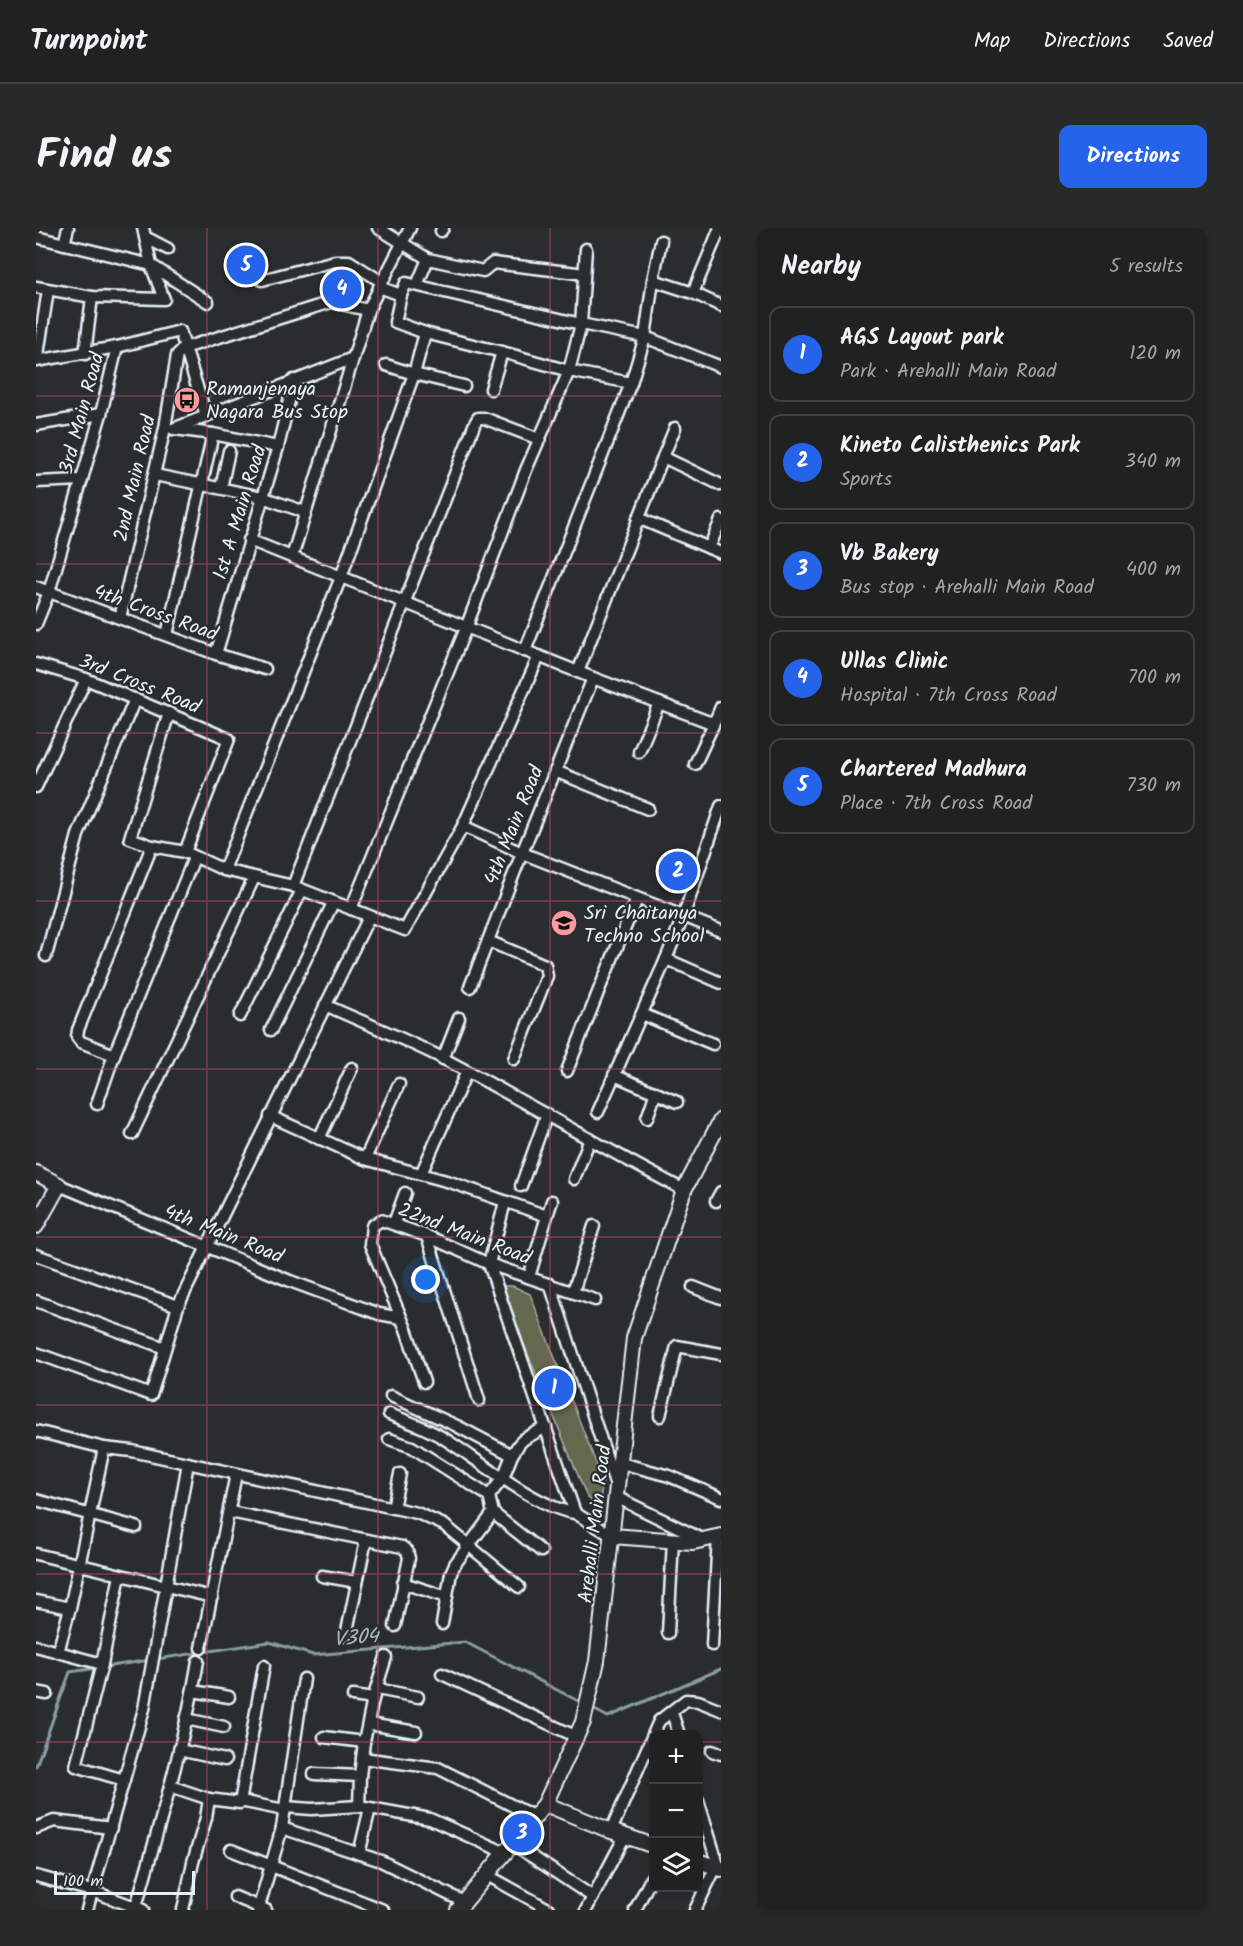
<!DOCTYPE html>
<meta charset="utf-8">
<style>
body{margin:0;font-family:Kalam,sans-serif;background:#282a2a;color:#f1f3f6}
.controls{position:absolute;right:18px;bottom:18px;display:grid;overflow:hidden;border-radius:12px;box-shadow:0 3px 9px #0003}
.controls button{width:54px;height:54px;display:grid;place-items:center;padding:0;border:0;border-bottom:2px solid #3d3f40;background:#202222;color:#f1f3f6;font:30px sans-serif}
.scale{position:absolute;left:18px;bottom:15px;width:141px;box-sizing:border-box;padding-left:6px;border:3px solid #e8f1f8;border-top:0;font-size:16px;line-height:21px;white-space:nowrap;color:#e8f1f8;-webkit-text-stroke:4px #2a2d2e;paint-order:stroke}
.you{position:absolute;left:390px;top:1052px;width:21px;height:21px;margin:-15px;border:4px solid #fff;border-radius:50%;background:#1a73e8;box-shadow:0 0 0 9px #1a73e833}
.badge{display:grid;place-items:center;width:39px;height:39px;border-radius:50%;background:#2563eb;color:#fff;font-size:20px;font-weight:700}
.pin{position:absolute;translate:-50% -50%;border:3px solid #fff;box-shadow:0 2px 6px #0006}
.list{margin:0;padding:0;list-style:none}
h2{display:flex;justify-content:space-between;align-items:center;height:78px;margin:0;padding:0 24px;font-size:26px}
h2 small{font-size:20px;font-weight:400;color:#a2a4a5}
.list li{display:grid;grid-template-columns:39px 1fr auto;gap:18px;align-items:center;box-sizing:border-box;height:96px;margin:0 12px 12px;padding:0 12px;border:2px solid #3d3f40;border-radius:12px}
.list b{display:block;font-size:22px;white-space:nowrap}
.list p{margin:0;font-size:20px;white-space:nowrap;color:#a2a4a5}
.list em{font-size:20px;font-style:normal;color:#a2a4a5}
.icon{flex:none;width:33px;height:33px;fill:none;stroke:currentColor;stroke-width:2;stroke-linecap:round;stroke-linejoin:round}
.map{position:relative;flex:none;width:685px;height:1682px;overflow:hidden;border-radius:12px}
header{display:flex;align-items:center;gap:36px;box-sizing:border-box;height:84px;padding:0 30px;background:#202222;border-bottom:2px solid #3d3f40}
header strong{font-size:28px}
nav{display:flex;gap:33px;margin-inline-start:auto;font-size:21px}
.intro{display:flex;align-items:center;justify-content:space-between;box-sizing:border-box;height:144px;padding:0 36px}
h1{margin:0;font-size:42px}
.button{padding:15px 27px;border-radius:12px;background:#2563eb;color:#fff;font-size:21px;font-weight:700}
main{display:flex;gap:36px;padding:0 36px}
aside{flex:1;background:#202222;border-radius:12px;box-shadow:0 3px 9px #0003}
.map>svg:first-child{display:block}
.green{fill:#63694f;stroke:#a6ada4;stroke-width:1.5}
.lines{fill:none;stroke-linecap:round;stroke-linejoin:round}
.stream{stroke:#889ea2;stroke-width:3}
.minor-casing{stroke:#e8f1f8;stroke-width:15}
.tertiary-casing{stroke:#e8f1f8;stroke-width:18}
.minor{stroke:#2a2d2e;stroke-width:10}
.tertiary{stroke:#2a2d2e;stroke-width:14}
.grid{fill:none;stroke:#ca437a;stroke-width:1.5;stroke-opacity:0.55}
.labels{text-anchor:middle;stroke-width:4.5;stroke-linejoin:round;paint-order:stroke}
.poi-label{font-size:20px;fill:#e8f1f8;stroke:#2a2d2e;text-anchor:start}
.street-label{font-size:20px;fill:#e8f1f8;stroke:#2a2d2e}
.water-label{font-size:21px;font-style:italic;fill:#a8b9bf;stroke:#2a2d2e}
</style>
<header>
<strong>Turnpoint</strong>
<nav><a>Map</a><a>Directions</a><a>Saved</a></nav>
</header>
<div class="intro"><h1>Find us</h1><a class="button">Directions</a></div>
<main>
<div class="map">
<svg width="685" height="1682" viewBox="0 0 685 1682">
<rect width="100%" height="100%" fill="#2a2d2e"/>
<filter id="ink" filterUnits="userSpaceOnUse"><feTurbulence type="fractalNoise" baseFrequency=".0167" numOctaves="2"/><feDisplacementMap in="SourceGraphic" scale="12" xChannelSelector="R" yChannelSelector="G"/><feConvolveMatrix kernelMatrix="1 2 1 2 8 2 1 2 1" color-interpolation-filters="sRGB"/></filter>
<g filter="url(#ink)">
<path class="green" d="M 464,1058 L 477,1058 L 494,1066 L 567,1253 L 563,1280 L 551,1269 Z"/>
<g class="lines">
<g class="stream">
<path d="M 68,1439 L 233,1414 L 277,1427 L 429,1414 L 546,1475"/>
<path d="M 555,1480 L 572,1489 L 685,1441"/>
<path d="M 0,1538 L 34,1444 L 61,1440"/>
</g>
<defs>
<g id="minor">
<path d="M 342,0 L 392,31 L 447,43 L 457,35 L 541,45"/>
<path d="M 405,3 L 407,0"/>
<path d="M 0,9 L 115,37 L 107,0"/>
<path d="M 109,9 L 132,21"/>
<path d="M 28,16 L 32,0"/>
<path d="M 550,21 L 545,96 L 609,109 L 685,139"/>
<path d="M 226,52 L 299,33 L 313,33 L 346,54"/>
<path d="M 617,52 L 657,65 L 685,78"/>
<path d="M 381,57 L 392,31"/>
<path d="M 0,59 L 56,69 L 128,71 L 115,37 L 172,74"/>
<path d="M 657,65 L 684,0"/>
<path d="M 365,67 L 359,94 L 389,105 L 466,124"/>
<path d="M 49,126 L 56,69"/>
<path d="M 0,133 L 81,119 L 144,103 L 170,188"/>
<path d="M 1,133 L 12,62"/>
<path d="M 350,137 L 378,146 L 428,158"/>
<path d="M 455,161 L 466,124 L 533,143 L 595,155"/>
<path d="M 0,197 L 65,186"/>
<path d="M 137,201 L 317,130"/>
<path d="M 139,201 L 177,206 L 242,219"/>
<path d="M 627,229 L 639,200"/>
<path d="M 119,247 L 226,269 L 269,284"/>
<path d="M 0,254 L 46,252"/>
<path d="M 185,260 L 193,223"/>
<path d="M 602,290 L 685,325"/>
<path d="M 213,312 L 557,450 L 673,494 L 679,493 L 685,479"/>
<path d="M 673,320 L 685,292"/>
<path d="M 256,329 L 332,82 L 374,0"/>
<path d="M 0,359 L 180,426 L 229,441"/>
<path d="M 84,390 L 129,200 L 141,127 L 148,120 L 295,74 L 332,82"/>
<path d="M 0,396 L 13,364 L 65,186 L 81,119"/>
<path d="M 131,407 L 177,206"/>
<path d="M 489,423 L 595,155 L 609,109 L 617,52 L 625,13"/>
<path d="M 180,426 L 242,219 L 258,152"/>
<path d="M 0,436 L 50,451 L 193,511 L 149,624"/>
<path d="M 542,444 L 627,229 L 685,257"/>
<path d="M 133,485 L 94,610 L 116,618 L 149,624 L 188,642 L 257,658 L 369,702 L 427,598 L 503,428"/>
<path d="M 603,524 L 623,475"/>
<path d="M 659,536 L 679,493"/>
<path d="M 519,543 L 612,581"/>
<path d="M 0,559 L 50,451"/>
<path d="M 685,578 L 647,689 L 630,731 L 685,755"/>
<path d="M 427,598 L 486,625 L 685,703"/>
<path d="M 188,642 L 305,349 L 378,146 L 389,105"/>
<path d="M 257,658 L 439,195 L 442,190 L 448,190 L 503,211"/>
<path d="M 315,681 L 430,400 L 490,242 L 533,143 L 545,96 L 370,55 L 365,67 L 343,59"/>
<path d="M 452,713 L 509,737 L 511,748 L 478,831"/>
<path d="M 10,728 L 42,607 L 99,471"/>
<path d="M 434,759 L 486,625 L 557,450"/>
<path d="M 289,777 C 329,795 371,812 410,832 C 490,874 568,921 648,962"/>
<path d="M 606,786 L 677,816"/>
<path d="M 204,788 L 266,662"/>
<path d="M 235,802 L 297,675"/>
<path d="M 78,827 L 45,814 L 41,809 L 42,802 L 116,618"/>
<path d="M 407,831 L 423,790"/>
<path d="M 531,843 L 563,762 L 601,671"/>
<path d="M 578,847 L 641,874"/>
<path d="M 61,876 L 78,827 L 158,630"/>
<path d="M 562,884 L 630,731"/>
<path d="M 234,888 L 329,931 L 414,954 L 511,988 L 493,1049"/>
<path d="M 611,890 L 620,864"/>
<path d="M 96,906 L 218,650"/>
<path d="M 283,911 L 316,840"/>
<path d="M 329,931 L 363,856"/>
<path d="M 385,946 L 431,843"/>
<path d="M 538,951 L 554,911"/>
<path d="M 23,957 L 254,1053 L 343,1086 L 365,1090"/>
<path d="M 485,958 L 511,886"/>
<path d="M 680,973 L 685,964"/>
<path d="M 469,974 L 453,1036 L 539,1285 L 576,1308"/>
<path d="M 511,988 L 516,973"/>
<path d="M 358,995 L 369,965"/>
<path d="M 391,1008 L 443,1172"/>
<path d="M 0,1027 L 142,1078"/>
<path d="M 514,1056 L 580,1258"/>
<path d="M 657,1059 L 685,1070"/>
<path d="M 537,1064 L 558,998"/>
<path d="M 0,1073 L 129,1120"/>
<path d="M 0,1125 L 115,1167 L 142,1078 L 333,689"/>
<path d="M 388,1154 L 370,1101 L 334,1016 L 336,998 L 345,992 L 391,1008 L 453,1036 L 559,1072"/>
<path d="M 355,1168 L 421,1198 L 476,1227"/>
<path d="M 353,1186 C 374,1194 396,1202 415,1215 C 446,1235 504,1281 539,1285"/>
<path d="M 624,1188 L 641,1118 L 685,1126"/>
<path d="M 0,1203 L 68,1220 L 96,1223 L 381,1285 L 408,1297 L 483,1359"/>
<path d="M 353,1211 L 376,1219 L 453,1268"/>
<path d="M 152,1235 L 130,1358 L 176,1369"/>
<path d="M 585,1235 L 633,1248 L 685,1270"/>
<path d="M 580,1269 L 668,1312"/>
<path d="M 0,1272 L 100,1299"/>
<path d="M 357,1280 L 364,1246"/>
<path d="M 194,1284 L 366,1319 L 371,1323 L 373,1330 L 359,1398"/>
<path d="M 457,1285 L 505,1323"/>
<path d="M 0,1326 L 130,1358 L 108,1481 L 51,1682"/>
<path d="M 286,1348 L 321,1354"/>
<path d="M 367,1355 L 411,1369"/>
<path d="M 0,1373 L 34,1380"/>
<path d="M 406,1396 L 415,1345 L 419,1336 L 457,1285 L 453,1268 L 467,1250 L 476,1227 L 483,1216 L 488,1211 L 510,1199"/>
<path d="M 632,1405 L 637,1312"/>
<path d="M 310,1408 L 330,1312"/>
<path d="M 676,1417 L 682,1309"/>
<path d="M 0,1418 L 66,1436 L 84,1347"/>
<path d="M 165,1420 L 200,1246"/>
<path d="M 22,1424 L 34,1380 L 68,1220"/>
<path d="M 66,1436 L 40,1538 L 88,1552"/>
<path d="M 406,1446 L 541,1509"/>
<path d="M 341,1461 L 382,1469"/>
<path d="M 157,1463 L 193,1469"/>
<path d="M 0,1464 L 11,1466"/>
<path d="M 317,1468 L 337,1471 L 328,1514 L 324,1548"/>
<path d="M 337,1471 L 350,1429"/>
<path d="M 636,1485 L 643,1506"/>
<path d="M 150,1491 L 188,1499"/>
<path d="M 333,1496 L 380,1504"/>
<path d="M 288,1509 L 328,1514"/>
<path d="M 143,1522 L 189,1532"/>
<path d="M 676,1523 L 685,1526"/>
<path d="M 326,1530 L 402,1540 L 499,1589"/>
<path d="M 278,1546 L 324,1548 L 323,1578"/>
<path d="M 134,1558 L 173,1571 L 204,1575 L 228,1438"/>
<path d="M 662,1572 L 683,1640"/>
<path d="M 204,1573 L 248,1582"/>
<path d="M 249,1579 L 276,1581 L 323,1578 L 394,1591 L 470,1625"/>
<path d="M 0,1600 L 18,1593 L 75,1600"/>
<path d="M 246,1600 L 345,1633 L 428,1674"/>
<path d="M 575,1603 L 623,1493 L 650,1472 L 662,1473 L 685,1482"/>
<path d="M 477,1616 L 557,1669"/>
<path d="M 195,1622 L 347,1682"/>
<path d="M 323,1626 L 334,1580"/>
<path d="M 451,1647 L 514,1682"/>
<path d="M 0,1648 L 56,1663 L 107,1682"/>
<path d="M 199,1669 L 230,1682"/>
<path d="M 100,1679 C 123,1598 148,1516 162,1433"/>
<path d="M 147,1682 L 157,1634 L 170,1590 L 173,1571"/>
<path d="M 222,1682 L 246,1600 L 268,1451"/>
<path d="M 550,1682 L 589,1608"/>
<path d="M 599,1682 L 618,1645"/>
<path d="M 659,1682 L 680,1639"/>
</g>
<g id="tertiary">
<path d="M 0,945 L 23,957 L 0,998"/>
<path d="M 576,1308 L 657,1314 L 685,1308"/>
<path d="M 509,1576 L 575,1603 L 618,1618"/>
<path d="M 662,1633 L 685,1641"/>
<path d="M 422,1682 L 509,1576 L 547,1494 L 561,1433 L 598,1110 L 648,962 L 685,892"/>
</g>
</defs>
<use href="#minor" class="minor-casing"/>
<use href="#tertiary" class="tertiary-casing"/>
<use href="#minor" class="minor"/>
<use href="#tertiary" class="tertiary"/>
</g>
</g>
<path class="grid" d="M 171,0 L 171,1682M 342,0 L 342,1682M 514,0 L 514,1682M 0,168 L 685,168M 0,336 L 685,336M 0,505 L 685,505M 0,673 L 685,673M 0,841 L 685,841M 0,1009 L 685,1009M 0,1177 L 685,1177M 0,1346 L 685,1346M 0,1514 L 618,1514M 662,1514 L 685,1514"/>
<defs>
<symbol id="bus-disc" viewBox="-11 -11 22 22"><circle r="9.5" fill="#ff9aa2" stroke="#2a2d2e"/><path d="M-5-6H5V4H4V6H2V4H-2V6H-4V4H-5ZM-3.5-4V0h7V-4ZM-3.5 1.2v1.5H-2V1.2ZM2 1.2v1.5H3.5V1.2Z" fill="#111"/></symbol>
<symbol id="school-disc" viewBox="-11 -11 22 22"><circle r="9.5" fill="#ff9aa2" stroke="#2a2d2e"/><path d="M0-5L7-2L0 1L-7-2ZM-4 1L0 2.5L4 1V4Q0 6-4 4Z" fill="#111"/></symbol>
</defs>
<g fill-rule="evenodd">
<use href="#bus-disc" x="136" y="157" width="30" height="30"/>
<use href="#school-disc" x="513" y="680" width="30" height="30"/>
</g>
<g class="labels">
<g class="poi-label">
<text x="170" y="167">Ramanjenaya<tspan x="170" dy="23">Nagara Bus Stop</tspan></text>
<text x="548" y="691">Sri Chaitanya<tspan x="548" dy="23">Techno School</tspan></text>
</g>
<g class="street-label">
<text transform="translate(45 185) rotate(-75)" y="7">3rd Main Road</text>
<text transform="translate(98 250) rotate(-77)" y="7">2nd Main Road</text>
<text transform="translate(203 284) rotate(-73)" y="7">1st A Main Road</text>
<text transform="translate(120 384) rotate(20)" y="7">4th Cross Road</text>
<text transform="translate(104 455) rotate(22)" y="7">3rd Cross Road</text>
<text transform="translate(477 597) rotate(-68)" y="7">4th Main Road</text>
<text transform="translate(188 1005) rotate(22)" y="7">4th Main Road</text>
<text transform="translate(429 1005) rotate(21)" y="7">22nd Main Road</text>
<text transform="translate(558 1296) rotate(-83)" y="7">Arehalli Main Road</text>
</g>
<g class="water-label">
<text transform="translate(320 1409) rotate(-5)" y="7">V304</text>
</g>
</g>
</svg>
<div class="controls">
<button>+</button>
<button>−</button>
<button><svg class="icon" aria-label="layers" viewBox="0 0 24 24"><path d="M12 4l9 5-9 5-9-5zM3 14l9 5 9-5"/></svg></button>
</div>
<div class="scale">100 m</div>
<div class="you"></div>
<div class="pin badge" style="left:518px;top:1160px">1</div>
<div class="pin badge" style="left:642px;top:643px">2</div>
<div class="pin badge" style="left:486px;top:1605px">3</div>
<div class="pin badge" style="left:306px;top:61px">4</div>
<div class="pin badge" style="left:210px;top:37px">5</div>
</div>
<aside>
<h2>Nearby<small>5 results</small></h2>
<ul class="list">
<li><span class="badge">1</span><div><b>AGS Layout park</b><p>Park · Arehalli Main Road</p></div><em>120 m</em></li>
<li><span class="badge">2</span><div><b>Kineto Calisthenics Park</b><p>Sports</p></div><em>340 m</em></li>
<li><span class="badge">3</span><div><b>Vb Bakery</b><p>Bus stop · Arehalli Main Road</p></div><em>400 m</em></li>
<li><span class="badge">4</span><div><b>Ullas Clinic</b><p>Hospital · 7th Cross Road</p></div><em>700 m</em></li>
<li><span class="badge">5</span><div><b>Chartered Madhura</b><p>Place · 7th Cross Road</p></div><em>730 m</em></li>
</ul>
</aside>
</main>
